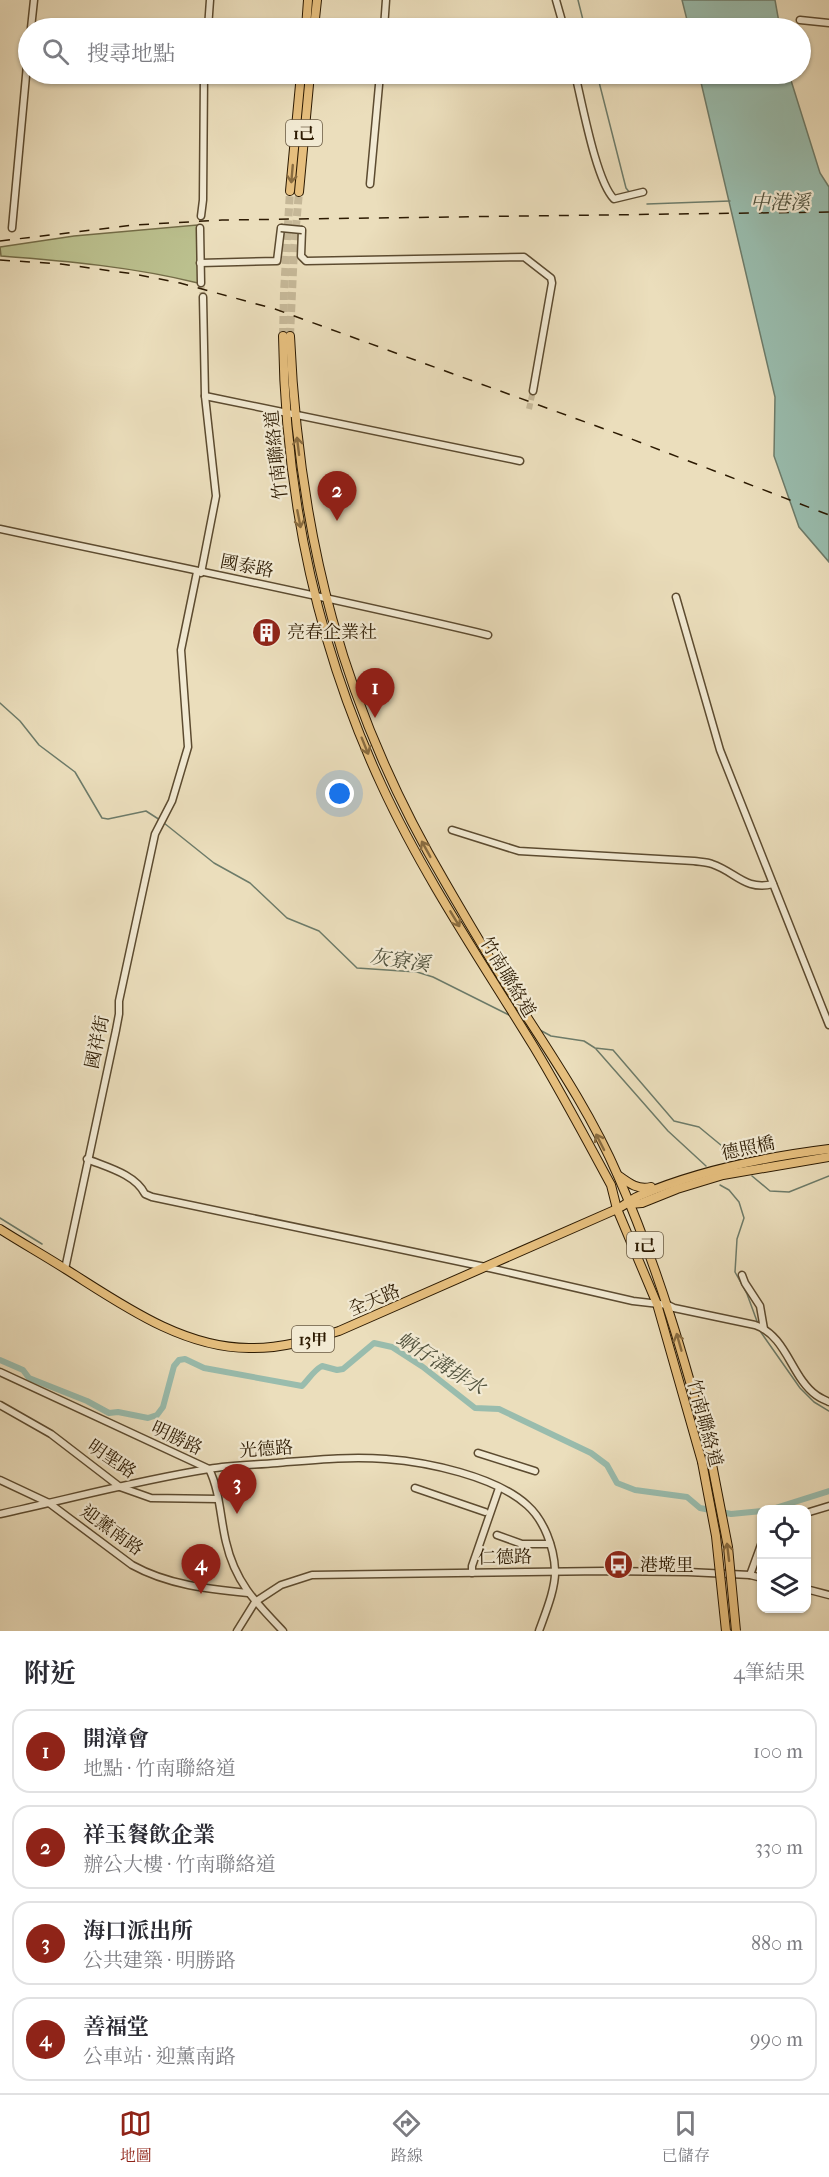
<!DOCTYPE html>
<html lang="zh-TW">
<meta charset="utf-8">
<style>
body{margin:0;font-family:"IM FELL French Canon","Noto Serif TC",serif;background:#f7f7f7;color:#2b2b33}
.controls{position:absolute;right:18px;bottom:18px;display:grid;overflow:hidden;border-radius:12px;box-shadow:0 2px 4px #0004}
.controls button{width:54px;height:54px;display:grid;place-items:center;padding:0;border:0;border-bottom:2px solid #e1e1e2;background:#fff;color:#2b2b33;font:30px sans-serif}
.you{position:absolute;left:340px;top:794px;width:21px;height:21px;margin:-15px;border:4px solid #fff;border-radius:50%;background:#1a73e8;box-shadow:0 0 0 9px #1a73e833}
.badge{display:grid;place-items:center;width:39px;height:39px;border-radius:50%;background:#8f2418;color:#fff;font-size:20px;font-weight:700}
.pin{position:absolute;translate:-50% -50px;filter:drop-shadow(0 2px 3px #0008)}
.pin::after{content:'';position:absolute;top:32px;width:21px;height:18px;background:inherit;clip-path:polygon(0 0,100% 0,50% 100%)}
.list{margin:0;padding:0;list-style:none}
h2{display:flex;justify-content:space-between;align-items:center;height:78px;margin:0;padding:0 24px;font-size:26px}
h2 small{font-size:20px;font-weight:400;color:#7c7c81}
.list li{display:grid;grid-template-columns:39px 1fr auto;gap:18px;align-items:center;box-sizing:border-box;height:84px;margin:0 12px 12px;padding:0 12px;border:2px solid #e1e1e2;border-radius:18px}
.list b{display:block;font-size:22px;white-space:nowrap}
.list p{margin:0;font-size:20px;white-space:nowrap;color:#7c7c81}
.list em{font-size:20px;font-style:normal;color:#7c7c81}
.icon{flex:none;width:33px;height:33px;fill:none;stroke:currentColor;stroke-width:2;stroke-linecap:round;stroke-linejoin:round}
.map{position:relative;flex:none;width:829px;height:1631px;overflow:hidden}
.search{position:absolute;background:#fff;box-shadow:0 2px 4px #0004;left:18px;right:18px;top:18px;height:66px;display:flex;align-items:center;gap:15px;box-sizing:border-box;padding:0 21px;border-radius:33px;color:#7c7c81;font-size:22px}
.sheet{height:462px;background:#fff}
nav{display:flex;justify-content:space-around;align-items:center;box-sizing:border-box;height:84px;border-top:2px solid #e1e1e2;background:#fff;font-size:16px;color:#7c7c81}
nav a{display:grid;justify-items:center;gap:3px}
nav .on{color:#8f2418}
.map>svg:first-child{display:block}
.green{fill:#bbc08e;stroke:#746d48;stroke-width:1.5}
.water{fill:#99bcad;stroke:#6d7b69;stroke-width:1.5}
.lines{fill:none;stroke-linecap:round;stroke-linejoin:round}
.stream{stroke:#6d7b69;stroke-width:1.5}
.canal{stroke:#99bcad;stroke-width:6}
.minor-tunnel{stroke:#c5b797;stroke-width:6;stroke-dasharray:6 3;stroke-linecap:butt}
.major-tunnel{stroke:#c5b797;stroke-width:8;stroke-dasharray:8 4;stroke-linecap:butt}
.minor-casing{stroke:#5c4b30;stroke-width:9}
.major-casing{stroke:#2c1a02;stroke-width:10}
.minor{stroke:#f2ead3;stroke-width:6}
.major{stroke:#e6bf7e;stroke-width:8}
.rail{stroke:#2c1a02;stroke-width:1.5;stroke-dasharray:10 10;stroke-linecap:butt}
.minor-bridge-casing{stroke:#5c4b30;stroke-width:9;stroke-linecap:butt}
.major-bridge-casing{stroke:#2c1a02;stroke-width:10;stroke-linecap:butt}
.minor-bridge{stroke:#f2ead3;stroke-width:6}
.major-bridge{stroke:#e6bf7e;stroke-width:8}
.oneway{stroke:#896c40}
.labels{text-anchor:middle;stroke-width:4.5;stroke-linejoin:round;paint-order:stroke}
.shield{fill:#f2ead3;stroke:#675841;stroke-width:1.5}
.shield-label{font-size:16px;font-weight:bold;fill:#2c1a02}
.street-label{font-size:18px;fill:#2c1a02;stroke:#f2ead3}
.poi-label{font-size:18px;fill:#2c1a02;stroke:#f2ead3;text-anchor:start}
.water-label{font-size:20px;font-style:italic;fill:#52533e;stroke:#f2ead3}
</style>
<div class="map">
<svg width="829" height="1631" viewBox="0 0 829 1631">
<rect width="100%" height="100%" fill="#ebdebc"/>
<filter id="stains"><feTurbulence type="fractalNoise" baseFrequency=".00333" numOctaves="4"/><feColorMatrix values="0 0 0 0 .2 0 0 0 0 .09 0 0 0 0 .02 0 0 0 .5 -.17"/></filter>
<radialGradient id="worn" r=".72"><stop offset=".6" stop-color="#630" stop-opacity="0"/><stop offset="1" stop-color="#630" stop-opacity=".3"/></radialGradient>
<path class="green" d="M 197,225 L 198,283 C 133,267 67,261 1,256 L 0,247 L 74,236 Z"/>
<g class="water">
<path d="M 682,0 L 775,0 L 780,28 L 689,28 Z"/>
<path d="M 699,74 L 789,74 L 820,173 L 829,187 L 829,562 L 799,527 L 774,456 L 775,397 Z"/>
</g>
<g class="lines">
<g class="stream">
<path d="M 578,0 L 585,28"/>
<path d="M 597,74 L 626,188 L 630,193"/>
<path d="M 647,204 L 730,201"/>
<path d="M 0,703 L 20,721 L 39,745 L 75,772 L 102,818 L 108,819 L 146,811 L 160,820"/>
<path d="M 164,823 L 214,863 L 250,883 L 287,918 L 319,931 L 357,968 L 417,972 L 433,977 L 509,1015"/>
<path d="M 538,1029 L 551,1036 L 584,1041 L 595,1048 L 613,1050 L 674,1121 L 699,1127 L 739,1160"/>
<path d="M 596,1049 L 668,1131 L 706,1166"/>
<path d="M 752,1176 L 770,1191 L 789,1192 L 829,1176"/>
<path d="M 720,1185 L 729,1190 L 739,1202 L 744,1218 L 737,1239 L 735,1272 L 747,1294 L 758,1324"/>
<path d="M 0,1218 L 42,1244"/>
<path d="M 760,1331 L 800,1388 L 814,1402 L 829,1411"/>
</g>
<g class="canal">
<path d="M 0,1360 L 23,1370 L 29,1378 L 87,1401 L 109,1413 L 118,1412 L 148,1418 L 157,1415 L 163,1407 L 174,1366 L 179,1360 L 185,1359 L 204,1368 L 302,1386 C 310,1378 313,1371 322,1366 L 337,1370 L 343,1369 L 374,1343 L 392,1347 L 423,1367 L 475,1408 L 499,1409 L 591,1453 L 607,1465 L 617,1483 L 635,1490 L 687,1497 L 700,1508 L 731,1514 L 762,1511"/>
<path d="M 769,1510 L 829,1491"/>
</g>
<g class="minor-tunnel">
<path d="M 201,283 L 203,297"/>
<path d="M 529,409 L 533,391"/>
</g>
<g class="major-tunnel">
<path d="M 283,336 L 284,292 L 290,191"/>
<path d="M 290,336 L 294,249 L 299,192"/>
</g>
<defs>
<g id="minor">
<path d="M 556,0 L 564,28"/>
<path d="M 800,20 L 829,23"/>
<path d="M 31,28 L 34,0"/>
<path d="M 208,28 L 210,0"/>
<path d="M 384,28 L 386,0"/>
<path d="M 575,74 C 582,102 596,181 614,199 L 643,192"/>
<path d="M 370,184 L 380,74"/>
<path d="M 201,216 L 203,200 L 204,74"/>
<path d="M 12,228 L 28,54"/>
<path d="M 200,228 L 201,283"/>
<path d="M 302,230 L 301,256 L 306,261 L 524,257 L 551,278 L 552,283 L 533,391"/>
<path d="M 200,263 L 277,261 L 281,228"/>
<path d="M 205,396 L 520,461"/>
<path d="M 0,529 C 163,564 326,596 488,635"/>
<path d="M 201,573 L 216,496 L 205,396 L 203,297"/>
<path d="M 676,597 L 720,750 L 829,1025"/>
<path d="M 452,830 L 519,851 L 694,861 C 700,862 707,862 712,864 C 736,872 745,891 773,884"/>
<path d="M 87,1159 C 106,1167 135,1174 145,1194 L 152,1197 L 485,1267 L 633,1301 L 668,1305 L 674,1308 L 755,1325 C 787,1336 791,1377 816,1395 C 820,1398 825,1400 829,1402"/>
<path d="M 65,1269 L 116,1030 L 119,1014 L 119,1001 L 155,834 L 172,801 L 188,747 L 181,650 L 197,572"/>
<path d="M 742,1275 L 745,1283 L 760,1306 L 764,1329"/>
<path d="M 0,1372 L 209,1469 C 220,1491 220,1517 226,1542 C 235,1582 256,1603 283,1631"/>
<path d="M 0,1405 L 51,1434 L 120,1487 L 151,1498 L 218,1499"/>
<path d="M 478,1453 L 535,1471"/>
<path d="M 0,1480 L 49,1503 L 132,1565 C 168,1585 208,1589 248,1593"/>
<path d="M 415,1488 L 485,1512"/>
<path d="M 806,1513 L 829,1506"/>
<path d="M 0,1514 C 69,1499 139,1480 209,1469 C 231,1465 254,1465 277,1463 C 313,1460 349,1456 386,1459 C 427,1462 495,1476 527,1505 C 544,1520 554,1547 555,1570 C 556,1588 545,1614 539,1631"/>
<path d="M 497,1535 L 522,1544 L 550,1544"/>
<path d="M 472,1573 L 472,1566 L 499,1488"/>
<path d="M 750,1575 L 762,1542"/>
<path d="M 806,1589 L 829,1595"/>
<path d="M 237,1631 L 255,1602 L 281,1585 L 312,1575 L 604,1571 L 688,1572 L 750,1575 L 762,1578"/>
</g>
<g id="major">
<path d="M 306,28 L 308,0"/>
<path d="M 314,28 L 317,0"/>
<path d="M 290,191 L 301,74"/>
<path d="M 299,192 L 310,74"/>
<path d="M 283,336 C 285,492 316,644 382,786 C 424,877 482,962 534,1047 C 561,1092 586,1139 611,1185 L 617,1209 L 657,1304 L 702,1462"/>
<path d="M 290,336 C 299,537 342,707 445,882 C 471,927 498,973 527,1017 C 560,1068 594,1120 618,1176 C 658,1267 686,1363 711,1459"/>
<path d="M 619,1176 C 630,1184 638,1190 651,1187"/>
<path d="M 630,1204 L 642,1203 L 677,1189 L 723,1175 L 829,1157"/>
<path d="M 0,1229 C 22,1243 45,1256 67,1270 C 121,1304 182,1348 249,1348 C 280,1349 310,1340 339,1331 L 617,1209 C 626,1205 632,1198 641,1195 C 700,1170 765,1157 829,1149"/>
</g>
</defs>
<use href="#minor" class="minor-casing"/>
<use href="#major" class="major-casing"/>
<use href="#minor" class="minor"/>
<use href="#major" class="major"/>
<g class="rail">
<path d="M 0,241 L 134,225 L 222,220 L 829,212"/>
<path d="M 0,260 L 61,264 L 134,274 L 180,283 L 275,309 L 621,435 L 829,515"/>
</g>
<defs>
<path id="minor-bridge" d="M 281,228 L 302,230"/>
<g id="major-bridge">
<path d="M 711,1459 L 728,1547 L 736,1631"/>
<path d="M 702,1462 L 716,1536 L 726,1631"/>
</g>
</defs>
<use href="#minor-bridge" class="minor-bridge-casing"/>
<use href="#major-bridge" class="major-bridge-casing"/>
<use href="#minor-bridge" class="minor-bridge"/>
<use href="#major-bridge" class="major-bridge"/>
</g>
<defs><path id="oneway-shaft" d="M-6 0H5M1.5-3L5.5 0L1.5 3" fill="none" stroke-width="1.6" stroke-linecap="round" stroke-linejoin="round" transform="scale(1.5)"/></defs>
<g class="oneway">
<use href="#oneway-shaft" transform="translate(292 174) rotate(95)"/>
<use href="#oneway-shaft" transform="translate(298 446) rotate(-97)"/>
<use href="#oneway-shaft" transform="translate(299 519) rotate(79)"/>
<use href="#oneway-shaft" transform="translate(365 746) rotate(68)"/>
<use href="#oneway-shaft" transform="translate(426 849) rotate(-119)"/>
<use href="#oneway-shaft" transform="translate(455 919) rotate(59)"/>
<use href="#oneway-shaft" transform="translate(600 1142) rotate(-117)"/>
<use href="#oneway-shaft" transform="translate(679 1342) rotate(-106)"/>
<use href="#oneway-shaft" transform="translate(728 1552) rotate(-97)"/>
</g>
<defs>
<symbol id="building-disc" viewBox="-11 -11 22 22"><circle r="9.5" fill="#8f2418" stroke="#f2ead3"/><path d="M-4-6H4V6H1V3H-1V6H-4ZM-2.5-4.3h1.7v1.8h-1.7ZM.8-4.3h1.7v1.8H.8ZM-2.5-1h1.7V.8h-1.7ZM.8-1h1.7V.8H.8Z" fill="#fff"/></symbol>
<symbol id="bus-disc" viewBox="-11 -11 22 22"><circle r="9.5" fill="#8f2418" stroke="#f2ead3"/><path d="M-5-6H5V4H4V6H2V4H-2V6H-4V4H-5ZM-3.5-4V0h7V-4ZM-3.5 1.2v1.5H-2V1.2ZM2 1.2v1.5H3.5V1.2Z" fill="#fff"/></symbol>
</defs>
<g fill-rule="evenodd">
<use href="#building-disc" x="250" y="616" width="33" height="33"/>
<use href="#bus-disc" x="602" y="1548" width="33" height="33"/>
</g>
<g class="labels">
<g class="shield">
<rect x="286" y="120" width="36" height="26" rx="4.5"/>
<rect x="627" y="1232" width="36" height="26" rx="4.5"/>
<rect x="292" y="1326" width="42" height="26" rx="4.5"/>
</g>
<g class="shield-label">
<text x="304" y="139">1己</text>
<text x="645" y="1251">1己</text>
<text x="313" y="1345">13甲</text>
</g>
<g class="street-label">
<text transform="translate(276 455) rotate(-96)" y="6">竹南聯絡道</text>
<text transform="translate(247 566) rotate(11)" y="6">國泰路</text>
<text transform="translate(508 977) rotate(59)" y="6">竹南聯絡道</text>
<text transform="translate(97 1042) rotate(-78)" y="6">國祥街</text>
<text transform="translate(748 1148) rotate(-12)" y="6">德照橋</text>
<text transform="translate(374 1300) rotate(-23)" y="6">全天路</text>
<text transform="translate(705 1423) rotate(75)" y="6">竹南聯絡道</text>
<text transform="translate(177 1438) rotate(25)" y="6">明勝路</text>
<text transform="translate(266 1449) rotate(-4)" y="6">光德路</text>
<text transform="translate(112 1459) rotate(34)" y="6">明聖路</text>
<text transform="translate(112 1530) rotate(36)" y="6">迎薰南路</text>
<text transform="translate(505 1557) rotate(-1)" y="6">仁德路</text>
</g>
<g class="poi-label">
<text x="287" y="638">亮春企業社</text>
<text x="640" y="1571">港墘里</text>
</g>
<g class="water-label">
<text x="780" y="209">中港溪</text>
<text transform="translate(400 960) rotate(8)" y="7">灰寮溪</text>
<text transform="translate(441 1363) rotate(32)" y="7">蚋仔溝排水</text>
</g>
</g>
<rect width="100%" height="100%" filter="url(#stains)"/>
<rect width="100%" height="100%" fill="url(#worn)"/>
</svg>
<div class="controls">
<button><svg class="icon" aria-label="locate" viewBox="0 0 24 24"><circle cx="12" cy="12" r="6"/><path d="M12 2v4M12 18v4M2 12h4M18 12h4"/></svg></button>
<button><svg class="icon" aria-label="layers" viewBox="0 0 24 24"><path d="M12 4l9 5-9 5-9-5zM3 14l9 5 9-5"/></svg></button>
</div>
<div class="you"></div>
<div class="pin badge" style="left:375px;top:718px">1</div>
<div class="pin badge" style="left:337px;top:521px">2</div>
<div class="pin badge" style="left:237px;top:1514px">3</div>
<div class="pin badge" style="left:201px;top:1594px">4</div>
<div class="search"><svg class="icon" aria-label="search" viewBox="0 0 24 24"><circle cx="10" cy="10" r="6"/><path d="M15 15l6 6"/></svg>搜尋地點</div>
</div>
<section class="sheet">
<h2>附近<small>4筆結果</small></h2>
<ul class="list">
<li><span class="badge">1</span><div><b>開漳會</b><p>地點 · 竹南聯絡道</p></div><em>100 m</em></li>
<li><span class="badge">2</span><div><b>祥玉餐飲企業</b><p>辦公大樓 · 竹南聯絡道</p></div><em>330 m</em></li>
<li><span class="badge">3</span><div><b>海口派出所</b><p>公共建築 · 明勝路</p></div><em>880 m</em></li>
<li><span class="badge">4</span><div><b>善福堂</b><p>公車站 · 迎薰南路</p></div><em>990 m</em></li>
</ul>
</section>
<nav>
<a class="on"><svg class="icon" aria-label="map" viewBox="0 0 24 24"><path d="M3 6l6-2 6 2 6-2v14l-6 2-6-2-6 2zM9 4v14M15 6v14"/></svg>地圖</a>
<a><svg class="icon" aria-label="directions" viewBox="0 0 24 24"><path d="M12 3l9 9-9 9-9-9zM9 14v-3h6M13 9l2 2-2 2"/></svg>路線</a>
<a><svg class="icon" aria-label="saved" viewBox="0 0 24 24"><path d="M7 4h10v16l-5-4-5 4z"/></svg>已儲存</a>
</nav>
